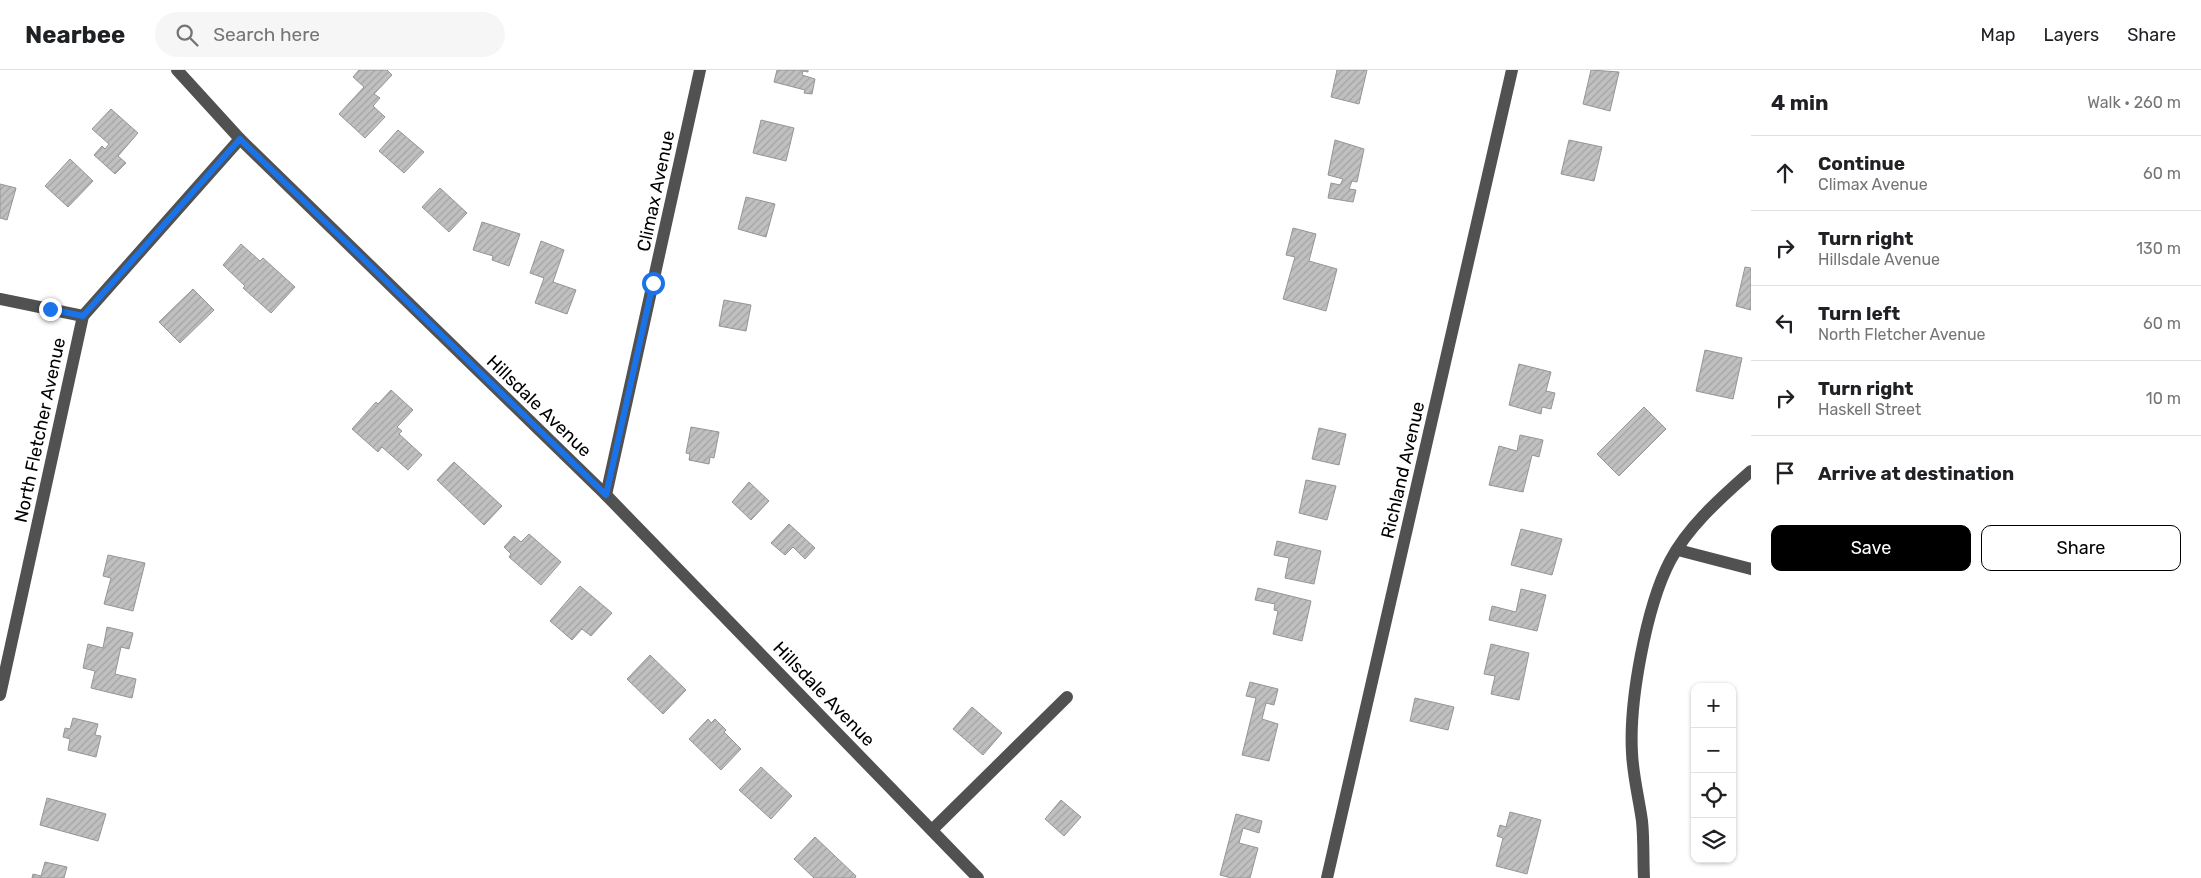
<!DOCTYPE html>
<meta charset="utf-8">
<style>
body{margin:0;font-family:Rubik,sans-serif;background:#f6f6f6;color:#202124}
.controls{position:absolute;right:15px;bottom:15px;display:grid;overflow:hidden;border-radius:10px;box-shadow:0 1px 4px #0004}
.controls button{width:45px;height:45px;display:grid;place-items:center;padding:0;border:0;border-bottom:1px solid #e0e0e0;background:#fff;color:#202124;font:25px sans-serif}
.stop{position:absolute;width:15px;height:15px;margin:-11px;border:4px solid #1a73e8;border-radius:50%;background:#fff}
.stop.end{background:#1a73e8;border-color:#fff;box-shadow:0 1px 5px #0008}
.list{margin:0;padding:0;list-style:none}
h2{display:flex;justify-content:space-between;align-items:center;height:65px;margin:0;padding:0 20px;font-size:21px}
h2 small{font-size:16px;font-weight:400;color:#757577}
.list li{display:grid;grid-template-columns:32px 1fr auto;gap:15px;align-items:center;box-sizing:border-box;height:75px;padding:0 20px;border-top:1px solid #e0e0e0}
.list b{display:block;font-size:19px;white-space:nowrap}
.list p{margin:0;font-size:16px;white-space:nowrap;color:#757577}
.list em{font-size:16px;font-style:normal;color:#757577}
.actions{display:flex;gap:10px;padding:15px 20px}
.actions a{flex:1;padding:11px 0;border:1px solid #000;border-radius:10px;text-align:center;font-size:18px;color:#000}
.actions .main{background:#000;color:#fff}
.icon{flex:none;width:28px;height:28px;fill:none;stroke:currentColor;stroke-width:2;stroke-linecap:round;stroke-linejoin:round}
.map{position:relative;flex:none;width:1751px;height:808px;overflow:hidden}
header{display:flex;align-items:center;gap:30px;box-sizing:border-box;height:70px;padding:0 25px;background:#fff;border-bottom:1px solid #e0e0e0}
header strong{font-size:24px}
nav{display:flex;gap:28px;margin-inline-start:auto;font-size:18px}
.search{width:350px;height:45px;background:#f6f6f6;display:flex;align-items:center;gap:12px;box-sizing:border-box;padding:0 18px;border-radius:28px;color:#757577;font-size:19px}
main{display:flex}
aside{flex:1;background:#fff}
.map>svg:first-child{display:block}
.building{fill:url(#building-hatch);stroke:#959595}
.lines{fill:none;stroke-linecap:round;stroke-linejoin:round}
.minor{stroke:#515151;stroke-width:12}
.route{stroke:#1a73e8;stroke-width:6}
.labels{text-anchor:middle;stroke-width:4;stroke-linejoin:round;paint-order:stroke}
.street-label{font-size:18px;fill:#000;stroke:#fff}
</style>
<header>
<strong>Nearbee</strong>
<div class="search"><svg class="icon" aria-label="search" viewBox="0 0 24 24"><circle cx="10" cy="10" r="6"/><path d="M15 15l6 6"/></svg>Search here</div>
<nav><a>Map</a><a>Layers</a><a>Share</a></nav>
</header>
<main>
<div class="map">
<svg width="1751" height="808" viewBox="0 0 1751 808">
<defs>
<pattern id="building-hatch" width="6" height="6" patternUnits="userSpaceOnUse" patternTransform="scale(1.25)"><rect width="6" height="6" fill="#c0c0c0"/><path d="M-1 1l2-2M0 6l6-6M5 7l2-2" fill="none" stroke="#a3a3a3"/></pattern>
</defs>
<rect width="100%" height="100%" fill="#fff"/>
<g class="building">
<path d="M 359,0 L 387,0 L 392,5 L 374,24 L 380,28 L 373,36 L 385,47 L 365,68 L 339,44 L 364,17 L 353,7 Z"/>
<path d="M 777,0 L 808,0 L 808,2 L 803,1 L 802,5 L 815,9 L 812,24 L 804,23 L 805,20 L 774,12 Z"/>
<path d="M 1337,0 L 1367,0 L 1359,34 L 1331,27 Z"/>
<path d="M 1591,0 L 1619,2 L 1610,41 L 1583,34 Z"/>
<path d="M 111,39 L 138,63 L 118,86 L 126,93 L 115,104 L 94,85 L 102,76 L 105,79 L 109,74 L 92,59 Z"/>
<path d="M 761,50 L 794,58 L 786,91 L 753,83 Z"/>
<path d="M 398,60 L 424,82 L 404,103 L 379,81 Z"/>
<path d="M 1335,70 L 1364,79 L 1357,112 L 1352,111 L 1349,119 L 1356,120 L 1353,132 L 1328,128 L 1331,113 L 1340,115 L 1343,109 L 1328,105 Z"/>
<path d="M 1569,70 L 1602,77 L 1594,111 L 1561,104 Z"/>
<path d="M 70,89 L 93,111 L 68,137 L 45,116 Z"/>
<path d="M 0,114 L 16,118 L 7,150 L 0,148 Z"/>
<path d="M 440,118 L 467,143 L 449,162 L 422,137 Z"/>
<path d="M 746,127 L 775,134 L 766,167 L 738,159 Z"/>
<path d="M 482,152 L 520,164 L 509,196 L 492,190 L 493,186 L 473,180 Z"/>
<path d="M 1293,158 L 1316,164 L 1309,191 L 1337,199 L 1326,241 L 1283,229 L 1295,187 L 1286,185 Z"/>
<path d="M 541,171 L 564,180 L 553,212 L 576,220 L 567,244 L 535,233 L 544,208 L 530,203 Z"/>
<path d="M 241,174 L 260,191 L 263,188 L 295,217 L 271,243 L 243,218 L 245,216 L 223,195 Z"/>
<path d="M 1745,197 L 1751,198 L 1751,240 L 1736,236 Z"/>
<path d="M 193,219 L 214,240 L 180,273 L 159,252 Z"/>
<path d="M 724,230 L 751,235 L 746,261 L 719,256 Z"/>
<path d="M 1705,280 L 1742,288 L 1733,329 L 1696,321 Z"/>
<path d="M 1519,294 L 1551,302 L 1546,321 L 1555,323 L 1551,339 L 1542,337 L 1541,344 L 1509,335 Z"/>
<path d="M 391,320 L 413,340 L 397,357 L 402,361 L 399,364 L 422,385 L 408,400 L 382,377 L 378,382 L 352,359 L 376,332 L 378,334 Z"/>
<path d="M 1644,337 L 1666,359 L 1619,406 L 1597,384 Z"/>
<path d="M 691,357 L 719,362 L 714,388 L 710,387 L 709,394 L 689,390 L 690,384 L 686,383 Z"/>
<path d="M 1319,358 L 1346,364 L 1339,395 L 1312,389 Z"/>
<path d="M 1520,365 L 1543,370 L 1539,387 L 1532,385 L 1523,422 L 1489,415 L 1499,376 L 1517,381 Z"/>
<path d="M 454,392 L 502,436 L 484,455 L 437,410 Z"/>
<path d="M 1306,410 L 1336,416 L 1327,450 L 1299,443 Z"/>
<path d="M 749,412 L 769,431 L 751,450 L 732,432 Z"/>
<path d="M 789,454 L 815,478 L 805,489 L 793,477 L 785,485 L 771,473 Z"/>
<path d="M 1521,459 L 1562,469 L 1552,505 L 1511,495 Z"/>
<path d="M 529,464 L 561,492 L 541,515 L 509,487 L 511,484 L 504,477 L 514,466 L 521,472 Z"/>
<path d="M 1277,471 L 1321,481 L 1314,514 L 1285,508 L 1289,488 L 1274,485 Z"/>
<path d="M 108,485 L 145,493 L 133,541 L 104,534 L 111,508 L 103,506 Z"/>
<path d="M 580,516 L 612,543 L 591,566 L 582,559 L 572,570 L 550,551 Z"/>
<path d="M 1258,518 L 1311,531 L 1302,571 L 1273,564 L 1278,541 L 1274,540 L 1275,534 L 1255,530 Z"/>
<path d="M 1521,519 L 1546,525 L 1537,561 L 1489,550 L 1492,536 L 1516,542 Z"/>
<path d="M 107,557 L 133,563 L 129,579 L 121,577 L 115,604 L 136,609 L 132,628 L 91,618 L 95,601 L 83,598 L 88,574 L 103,578 Z"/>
<path d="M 1491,574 L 1529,583 L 1519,630 L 1491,624 L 1495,606 L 1484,604 Z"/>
<path d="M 650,585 L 686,620 L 663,644 L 627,609 Z"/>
<path d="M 1250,612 L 1278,619 L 1274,635 L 1266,633 L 1262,649 L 1278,654 L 1269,691 L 1242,685 L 1256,628 L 1246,626 Z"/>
<path d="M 1415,628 L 1454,637 L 1448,660 L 1410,651 Z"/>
<path d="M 972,637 L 1002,663 L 983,685 L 953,659 Z"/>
<path d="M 73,648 L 98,654 L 95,665 L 101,666 L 96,687 L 68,680 L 70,669 L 63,667 L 65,658 L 70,659 Z"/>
<path d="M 708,649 L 711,653 L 715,649 L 726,660 L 724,662 L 741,679 L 721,700 L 689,669 Z"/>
<path d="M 761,697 L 792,726 L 771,749 L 739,720 Z"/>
<path d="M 47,728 L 106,744 L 98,771 L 40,755 Z"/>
<path d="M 1061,730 L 1081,747 L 1064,766 L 1045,749 Z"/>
<path d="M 1510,742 L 1541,750 L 1527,804 L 1496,796 L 1503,768 L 1497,766 L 1500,755 L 1506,757 Z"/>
<path d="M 1236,744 L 1262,751 L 1259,763 L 1243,758 L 1239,773 L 1258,778 L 1250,808 L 1231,808 L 1220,805 Z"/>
<path d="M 815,767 L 856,806 L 855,808 L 814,808 L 794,789 Z"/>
<path d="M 45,792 L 67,797 L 64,808 L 32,808 L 33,804 L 41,806 Z"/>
</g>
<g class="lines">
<g class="minor">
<path d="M 177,0 L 240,69 L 606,425 L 978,808"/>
<path d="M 0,229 L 83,246"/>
<path d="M 606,425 L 700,0"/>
<path d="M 1678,480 L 1751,499"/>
<path d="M 0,625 L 83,246 L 240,69"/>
<path d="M 932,760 L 1067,627"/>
<path d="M 1327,808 L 1512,0"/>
<path d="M 1644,808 C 1643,789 1644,770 1642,751 C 1639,729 1633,706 1632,683 C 1629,632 1646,537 1670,491 C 1689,455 1722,427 1751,401"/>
</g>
</g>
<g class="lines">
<path class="route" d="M 50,239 L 83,246 L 240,69 L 606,425 L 653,213"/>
</g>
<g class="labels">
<g class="street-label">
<text transform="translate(656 121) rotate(-78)" y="6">Climax Avenue</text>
<text transform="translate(539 336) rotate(44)" y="6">Hillsdale Avenue</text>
<text transform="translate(40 360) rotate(-78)" y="6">North Fletcher Avenue</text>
<text transform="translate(1403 400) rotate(-77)" y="6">Richland Avenue</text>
<text transform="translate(824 624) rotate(46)" y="6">Hillsdale Avenue</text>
</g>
</g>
</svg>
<div class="controls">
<button>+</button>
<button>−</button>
<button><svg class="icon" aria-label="locate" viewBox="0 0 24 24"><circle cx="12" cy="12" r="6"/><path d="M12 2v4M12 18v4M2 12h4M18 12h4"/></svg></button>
<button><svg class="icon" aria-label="layers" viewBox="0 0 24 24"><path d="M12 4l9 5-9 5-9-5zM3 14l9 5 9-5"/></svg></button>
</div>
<div class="stop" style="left:653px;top:213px"></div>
<div class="stop end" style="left:50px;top:239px"></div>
</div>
<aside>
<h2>4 min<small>Walk · 260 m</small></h2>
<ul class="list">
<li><svg class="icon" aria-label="ahead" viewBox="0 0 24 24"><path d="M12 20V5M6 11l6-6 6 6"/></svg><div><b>Continue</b><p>Climax Avenue</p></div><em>60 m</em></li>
<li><svg class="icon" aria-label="right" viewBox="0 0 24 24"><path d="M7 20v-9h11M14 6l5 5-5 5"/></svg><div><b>Turn right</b><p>Hillsdale Avenue</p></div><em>130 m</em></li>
<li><svg class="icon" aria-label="left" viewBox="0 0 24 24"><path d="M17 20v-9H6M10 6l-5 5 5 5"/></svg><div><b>Turn left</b><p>North Fletcher Avenue</p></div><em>60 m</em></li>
<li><svg class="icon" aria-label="right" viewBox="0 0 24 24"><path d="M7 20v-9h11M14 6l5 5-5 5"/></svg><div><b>Turn right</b><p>Haskell Street</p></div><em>10 m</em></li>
<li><svg class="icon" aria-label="arrive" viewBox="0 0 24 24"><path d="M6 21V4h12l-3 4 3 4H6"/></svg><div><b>Arrive at destination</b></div></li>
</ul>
<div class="actions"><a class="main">Save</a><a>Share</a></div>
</aside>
</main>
